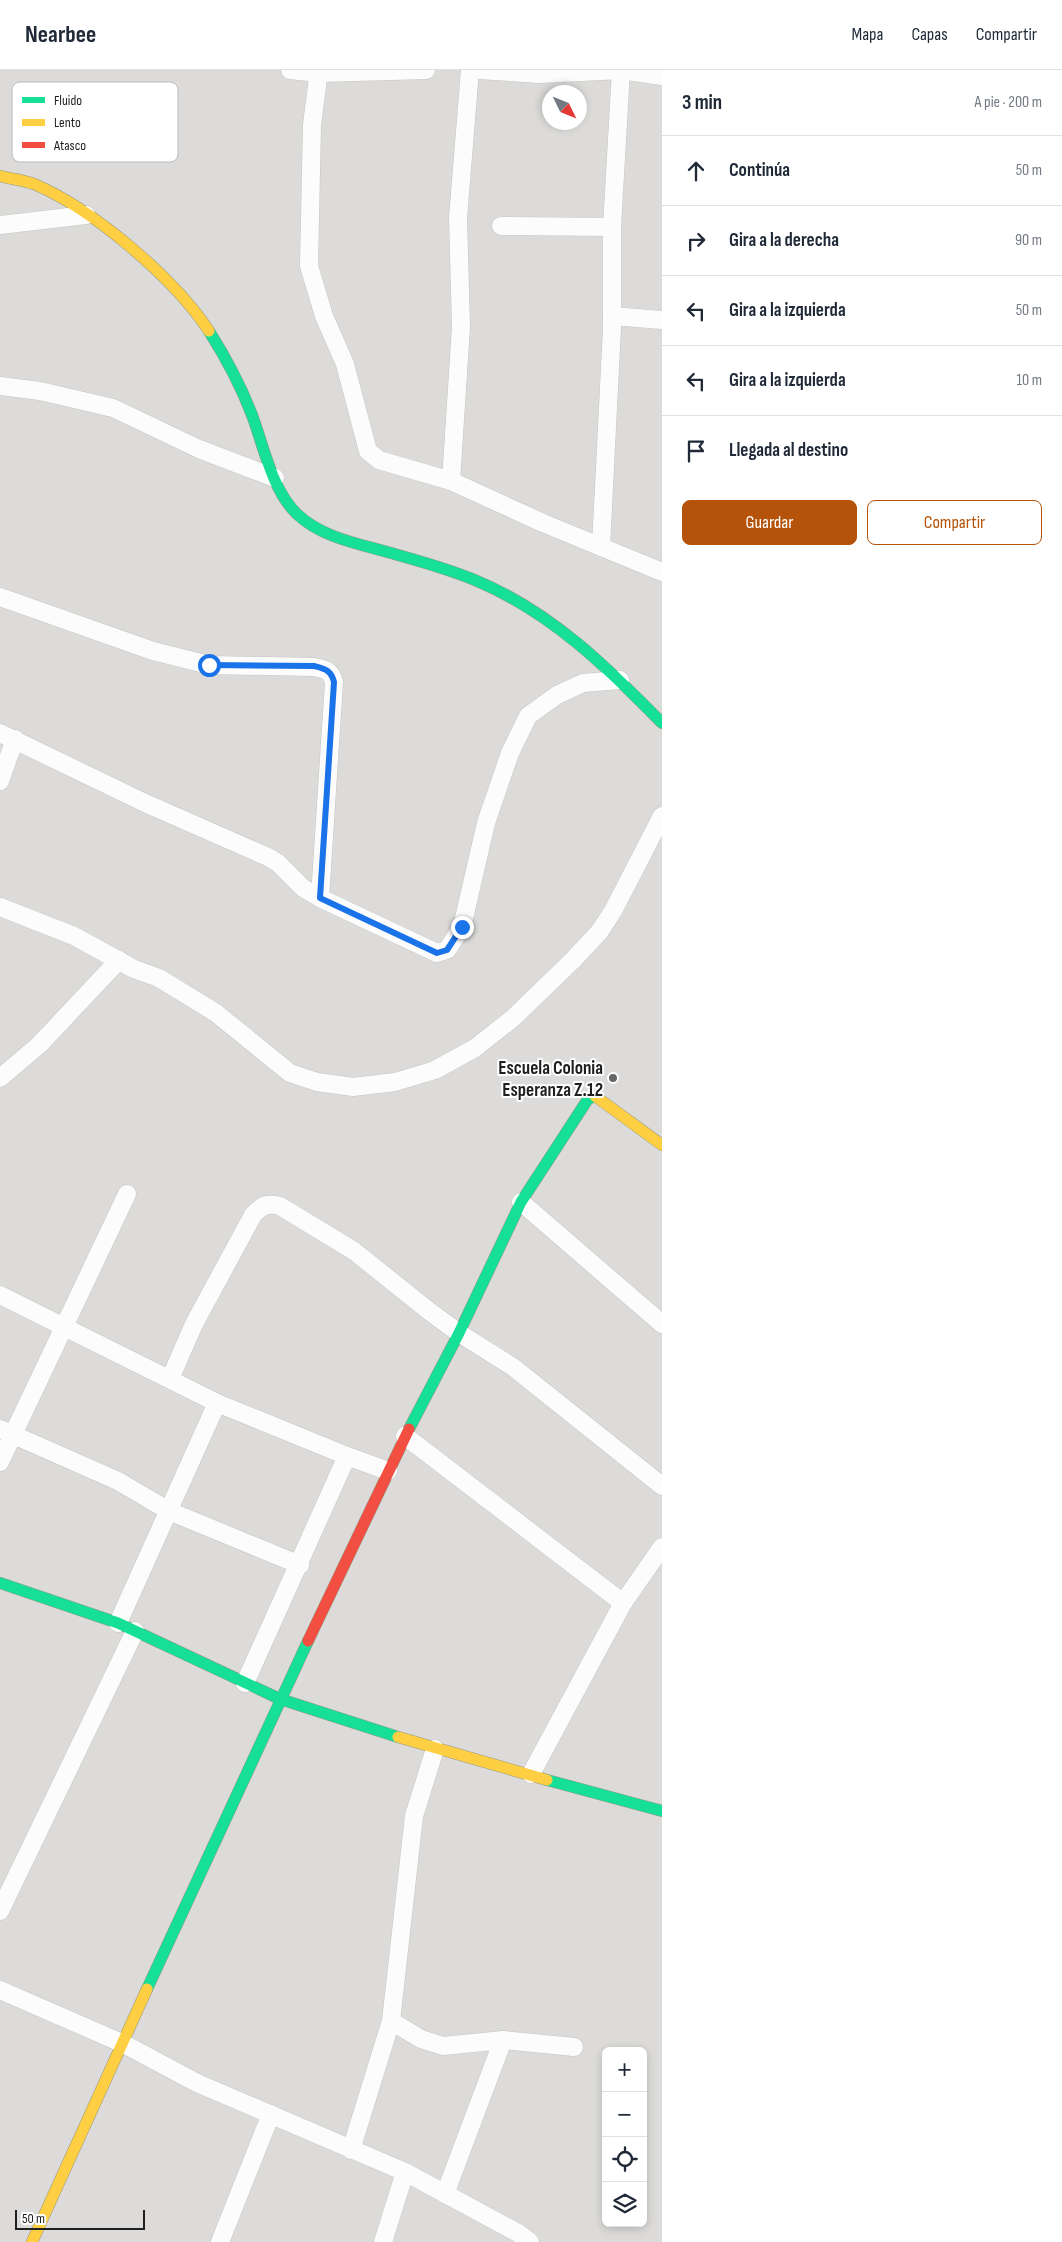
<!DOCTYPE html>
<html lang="es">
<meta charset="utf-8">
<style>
body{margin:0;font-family:"Sofia Sans Condensed",sans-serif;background:#f6f6f7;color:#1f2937}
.controls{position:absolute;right:15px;bottom:15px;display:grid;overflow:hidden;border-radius:8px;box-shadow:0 2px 8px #0003}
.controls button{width:45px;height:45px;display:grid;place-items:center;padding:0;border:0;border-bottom:1px solid #e0e1e3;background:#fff;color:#1f2937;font:25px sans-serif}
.compass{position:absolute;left:542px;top:15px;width:45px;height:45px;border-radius:50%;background:#fff;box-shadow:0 2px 8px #0003;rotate:133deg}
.scale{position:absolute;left:15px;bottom:12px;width:130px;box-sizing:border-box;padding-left:5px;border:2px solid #1f1f1f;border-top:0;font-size:14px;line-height:18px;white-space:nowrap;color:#1f1f1f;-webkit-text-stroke:4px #fff;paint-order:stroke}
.stop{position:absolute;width:15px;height:15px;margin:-11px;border:4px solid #1a73e8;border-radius:50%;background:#fff}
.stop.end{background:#1a73e8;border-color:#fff;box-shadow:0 1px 5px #0008}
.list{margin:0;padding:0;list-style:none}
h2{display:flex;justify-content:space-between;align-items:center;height:65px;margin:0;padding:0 20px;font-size:21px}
h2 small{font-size:16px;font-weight:400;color:#747a83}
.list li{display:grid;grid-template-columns:32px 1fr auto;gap:15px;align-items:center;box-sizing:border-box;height:70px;padding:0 20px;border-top:1px solid #e0e1e3}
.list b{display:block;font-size:19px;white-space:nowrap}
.list em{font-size:16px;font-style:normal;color:#747a83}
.actions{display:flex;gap:10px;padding:15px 20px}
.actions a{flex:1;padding:11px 0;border:1px solid #b45309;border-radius:8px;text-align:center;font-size:18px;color:#b45309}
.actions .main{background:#b45309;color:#fff}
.icon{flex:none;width:28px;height:28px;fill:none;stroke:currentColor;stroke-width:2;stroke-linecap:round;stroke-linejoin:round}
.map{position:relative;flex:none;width:662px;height:2172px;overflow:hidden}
header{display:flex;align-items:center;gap:30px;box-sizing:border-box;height:70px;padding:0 25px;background:#fff;border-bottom:1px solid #e0e1e3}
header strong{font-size:24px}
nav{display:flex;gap:28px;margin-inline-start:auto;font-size:18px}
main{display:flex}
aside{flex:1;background:#fff}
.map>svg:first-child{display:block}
.residential{fill:#dcdbd9;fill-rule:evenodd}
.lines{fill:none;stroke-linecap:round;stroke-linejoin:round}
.street-casing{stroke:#c6c6c4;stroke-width:19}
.fast-casing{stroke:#949781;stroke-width:12}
.slow-casing{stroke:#949781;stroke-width:12}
.jam-casing{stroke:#949781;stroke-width:12}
.street{stroke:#fcfcfc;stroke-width:18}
.fast{stroke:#16e098;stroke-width:11}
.slow{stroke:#ffcf43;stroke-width:11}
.jam{stroke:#f24e42;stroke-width:11}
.route{stroke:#1a73e8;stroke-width:6}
.poi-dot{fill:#676765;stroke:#fff;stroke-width:2}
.labels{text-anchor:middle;stroke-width:4;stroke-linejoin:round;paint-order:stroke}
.poi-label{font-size:19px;font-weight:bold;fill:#1f1f1f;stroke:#fff;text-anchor:end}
.key{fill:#fff;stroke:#bcbcbc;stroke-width:1}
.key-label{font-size:14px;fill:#1f1f1f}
</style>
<header>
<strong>Nearbee</strong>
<nav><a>Mapa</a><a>Capas</a><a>Compartir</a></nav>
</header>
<main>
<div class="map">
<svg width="662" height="2172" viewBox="0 0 662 2172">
<rect width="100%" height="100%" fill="#edece8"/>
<path class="residential" d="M 0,0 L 662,0 L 662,2172 L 0,2172 ZM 550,22 L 580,22 L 580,52 L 550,52 ZM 606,1981 L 643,1981 L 643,2153 L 606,2153 Z"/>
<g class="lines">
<defs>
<g id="street">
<path d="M 290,0 L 319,3 L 426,0"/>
<path d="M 319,0 L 312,55 L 309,196 L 324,246 L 345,294 L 368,381 L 379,390 L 451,411 L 543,453 L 662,502"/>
<path d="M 480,0 L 539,4 L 621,0 L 662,6"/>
<path d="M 0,155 L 86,145"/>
<path d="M 501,156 L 612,157"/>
<path d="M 612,246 L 662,250"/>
<path d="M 0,316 L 40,321 L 113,338 L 199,379 L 275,408"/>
<path d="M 451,411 L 461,257 L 458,148 L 470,0"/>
<path d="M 601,477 L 612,258 L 612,157 L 621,0"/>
<path d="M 0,527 L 153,581 L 209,595 L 314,597 C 325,599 331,600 334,612 L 320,828"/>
<path d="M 0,663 L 145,733 L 268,787 L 278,793 L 303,818 L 320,828 L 437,883 L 447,880 L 462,857 L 486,753 L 510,683 L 528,646 L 557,625 L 583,613 L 620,610"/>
<path d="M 0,711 L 15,669"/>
<path d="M 0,837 L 74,866 L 134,899 L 159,908 L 216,943 L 290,1003 L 317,1012 L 353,1017 L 395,1012 L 435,1000 L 475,978 L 513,948 L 573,890 L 600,861 L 613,841 L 662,746"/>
<path d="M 0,1008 L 39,975 L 119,890"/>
<path d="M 521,1132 L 662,1254"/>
<path d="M 0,1225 L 217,1333 L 347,1386 L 388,1401"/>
<path d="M 170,1309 L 194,1254 L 253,1145 C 262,1135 267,1133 280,1136 L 354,1181 L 429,1241 L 459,1263 L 513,1297 L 662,1416"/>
<path d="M 0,1359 L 118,1411 L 169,1441 L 300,1495"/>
<path d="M 405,1366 L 623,1533"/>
<path d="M 0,1392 L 127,1124"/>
<path d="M 118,1553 L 217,1333"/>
<path d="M 245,1613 L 347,1386"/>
<path d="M 531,1704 L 623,1533 L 662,1477"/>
<path d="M 0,1841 L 135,1561"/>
<path d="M 0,1920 L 124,1974 L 197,2013 L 405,2102 L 518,2163 L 530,2172"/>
<path d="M 391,1951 L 421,1969 L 443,1976 L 503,1970 L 574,1977"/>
<path d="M 351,2080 L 391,1951 L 414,1746 L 435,1679"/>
<path d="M 445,2124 L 503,1970"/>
<path d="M 220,2172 L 271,2044"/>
<path d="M 383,2172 L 405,2102"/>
</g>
<g id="fast">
<path d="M 209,261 C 226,288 241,316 252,345 C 264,377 272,420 297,444 C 320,466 354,473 384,481 C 415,490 447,498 477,511 C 551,542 607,597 662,653"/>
<path d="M 409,1359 L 459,1263 L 521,1132 L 588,1029 L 595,1026"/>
<path d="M 0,1513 L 118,1553 L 280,1629 L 398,1667"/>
<path d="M 547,1710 L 662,1741"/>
<path d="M 147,1919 L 308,1571"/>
</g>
<g id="slow">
<path d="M 0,106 C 11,109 23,110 34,114 C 93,139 174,208 209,261"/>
<path d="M 595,1026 L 662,1075"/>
<path d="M 398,1667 L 547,1710"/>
<path d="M 32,2172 L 147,1919"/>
</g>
<path id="jam" d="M 308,1571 L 409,1359"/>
</defs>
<use href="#street" class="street-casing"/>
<use href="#fast" class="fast-casing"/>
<use href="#slow" class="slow-casing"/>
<use href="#jam" class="jam-casing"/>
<use href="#street" class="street"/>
<use href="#fast" class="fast"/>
<use href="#slow" class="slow"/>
<use href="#jam" class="jam"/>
</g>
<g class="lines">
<path class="route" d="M 209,595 L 314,596 C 325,599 331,600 334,612 L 320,828 L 437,883 L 447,880 L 462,857"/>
</g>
<circle class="poi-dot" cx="613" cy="1008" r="5"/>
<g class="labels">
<g class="poi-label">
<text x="603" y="1004">Escuela Colonia<tspan x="603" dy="22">Esperanza Z.12</tspan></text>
</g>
</g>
<rect x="12" y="12" width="166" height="80" rx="8" class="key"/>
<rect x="22" y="27" width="23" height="6" fill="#16e098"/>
<rect x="22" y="49" width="23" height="7" fill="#ffcf43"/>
<rect x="22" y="72" width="23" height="6" fill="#f24e42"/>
<g class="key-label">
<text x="54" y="35">Fluido</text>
<text x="54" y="57">Lento</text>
<text x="54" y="80">Atasco</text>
</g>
</svg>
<div class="controls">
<button>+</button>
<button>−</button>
<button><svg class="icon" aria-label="locate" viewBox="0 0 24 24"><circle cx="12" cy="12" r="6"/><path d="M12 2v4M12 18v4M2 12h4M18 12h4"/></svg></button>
<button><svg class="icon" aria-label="layers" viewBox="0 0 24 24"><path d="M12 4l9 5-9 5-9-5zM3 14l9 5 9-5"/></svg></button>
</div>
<svg class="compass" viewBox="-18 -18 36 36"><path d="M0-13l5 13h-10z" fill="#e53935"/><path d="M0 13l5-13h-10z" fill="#747a83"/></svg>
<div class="scale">50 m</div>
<div class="stop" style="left:209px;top:595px"></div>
<div class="stop end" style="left:462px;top:857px"></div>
</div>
<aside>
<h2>3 min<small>A pie · 200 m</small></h2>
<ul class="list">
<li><svg class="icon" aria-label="ahead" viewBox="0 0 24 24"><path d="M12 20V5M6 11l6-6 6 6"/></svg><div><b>Continúa</b></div><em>50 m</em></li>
<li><svg class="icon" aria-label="right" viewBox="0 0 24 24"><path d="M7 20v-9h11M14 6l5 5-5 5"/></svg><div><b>Gira a la derecha</b></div><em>90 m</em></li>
<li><svg class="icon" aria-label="left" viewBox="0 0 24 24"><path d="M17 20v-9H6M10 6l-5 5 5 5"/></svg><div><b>Gira a la izquierda</b></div><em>50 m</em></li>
<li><svg class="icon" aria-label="left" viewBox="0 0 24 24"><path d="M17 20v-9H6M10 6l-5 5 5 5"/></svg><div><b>Gira a la izquierda</b></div><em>10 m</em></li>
<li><svg class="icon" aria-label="arrive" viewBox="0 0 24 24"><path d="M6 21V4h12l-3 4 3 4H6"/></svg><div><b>Llegada al destino</b></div></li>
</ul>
<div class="actions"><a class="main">Guardar</a><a>Compartir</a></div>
</aside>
</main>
